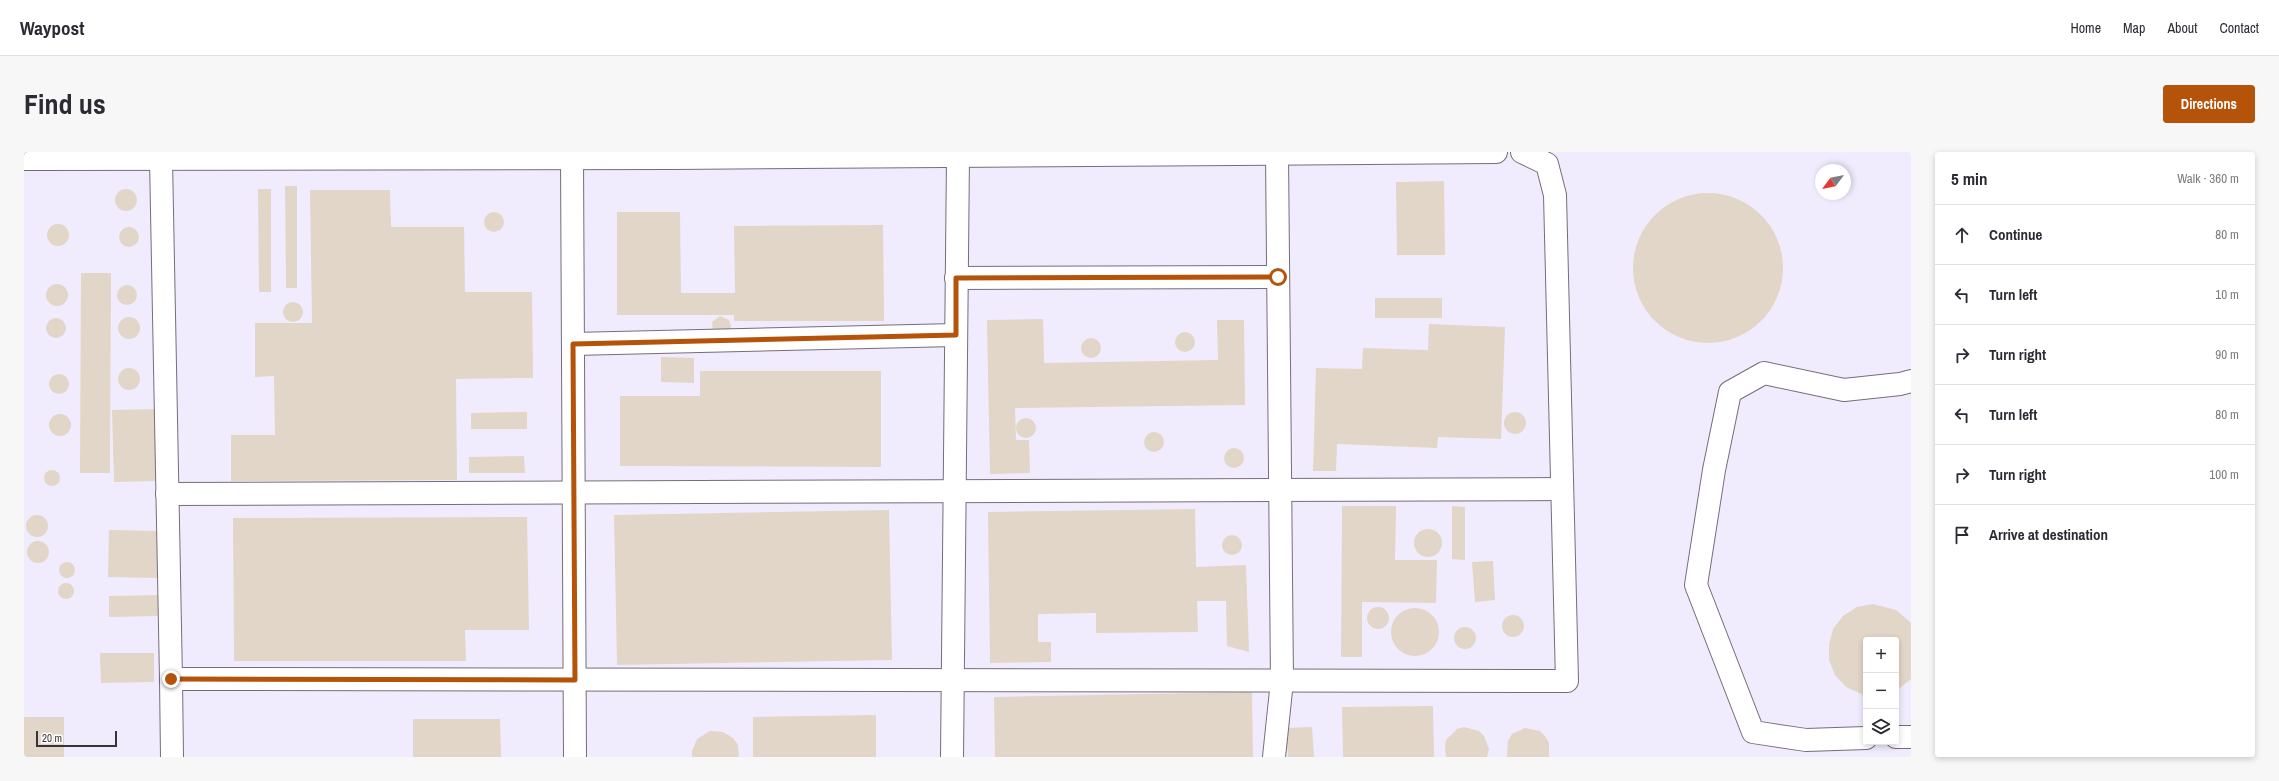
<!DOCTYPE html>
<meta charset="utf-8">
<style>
body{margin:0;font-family:"Archivo Narrow",sans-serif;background:#f7f7f7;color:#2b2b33}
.controls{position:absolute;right:12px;bottom:12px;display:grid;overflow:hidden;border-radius:4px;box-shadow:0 2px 6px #0003}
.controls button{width:36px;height:36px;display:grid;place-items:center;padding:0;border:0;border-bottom:1px solid #e1e1e2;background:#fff;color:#2b2b33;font:20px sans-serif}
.compass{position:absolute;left:1791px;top:12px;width:36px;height:36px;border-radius:50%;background:#fff;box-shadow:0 2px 6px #0003;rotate:238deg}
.scale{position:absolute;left:12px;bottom:10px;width:81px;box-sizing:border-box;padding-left:4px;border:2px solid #393439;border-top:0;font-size:11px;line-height:14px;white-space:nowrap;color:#393439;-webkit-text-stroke:3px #fff;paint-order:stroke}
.stop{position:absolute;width:12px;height:12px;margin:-9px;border:3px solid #b45309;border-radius:50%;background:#fff}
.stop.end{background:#b45309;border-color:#fff;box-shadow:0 1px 4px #0008}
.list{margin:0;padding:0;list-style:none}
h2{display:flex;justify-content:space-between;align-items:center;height:52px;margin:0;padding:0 16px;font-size:17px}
h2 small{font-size:13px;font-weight:400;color:#7c7c81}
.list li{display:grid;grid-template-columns:26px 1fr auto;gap:12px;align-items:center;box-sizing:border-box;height:60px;padding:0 16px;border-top:1px solid #e1e1e2}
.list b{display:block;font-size:15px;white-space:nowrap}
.list em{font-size:13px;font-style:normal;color:#7c7c81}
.icon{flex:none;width:22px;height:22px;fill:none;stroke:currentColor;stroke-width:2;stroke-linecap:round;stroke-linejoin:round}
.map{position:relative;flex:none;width:1887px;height:605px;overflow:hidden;border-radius:4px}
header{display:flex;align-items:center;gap:24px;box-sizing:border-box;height:56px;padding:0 20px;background:#fff;border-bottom:1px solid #e1e1e2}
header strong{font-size:19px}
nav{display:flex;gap:22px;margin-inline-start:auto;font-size:14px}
.intro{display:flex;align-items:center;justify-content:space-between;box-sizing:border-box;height:96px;padding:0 24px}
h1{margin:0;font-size:28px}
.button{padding:10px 18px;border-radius:4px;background:#b45309;color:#fff;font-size:14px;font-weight:700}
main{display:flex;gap:24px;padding:0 24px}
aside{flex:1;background:#fff;border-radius:4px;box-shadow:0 2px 6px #0003}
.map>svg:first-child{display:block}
.industrial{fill:#f0ecfe;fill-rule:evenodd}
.building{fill:#e1d6c7}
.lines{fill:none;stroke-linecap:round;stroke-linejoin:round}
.minor-casing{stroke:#786c78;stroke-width:24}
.minor{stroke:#fff;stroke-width:22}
.route{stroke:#b45309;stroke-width:5}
</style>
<header>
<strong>Waypost</strong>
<nav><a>Home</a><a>Map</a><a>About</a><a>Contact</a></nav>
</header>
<div class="intro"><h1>Find us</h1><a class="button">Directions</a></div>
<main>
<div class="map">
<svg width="1887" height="605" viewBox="0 0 1887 605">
<rect width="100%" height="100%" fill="#fff6fe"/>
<path class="industrial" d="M 0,0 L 1887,0 L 1887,605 L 0,605 ZM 1797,18 L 1821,18 L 1821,42 L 1797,42 ZM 1842,488 L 1872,488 L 1872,590 L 1842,590 Z"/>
<g class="building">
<path d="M 1420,29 L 1421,103 L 1373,103 L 1372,30 Z"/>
<path d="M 261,34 L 273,34 L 273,136 L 262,136 Z"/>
<path d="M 234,37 L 247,37 L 247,140 L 235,140 Z"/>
<circle cx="102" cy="48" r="11"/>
<path d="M 286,38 L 366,38 L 367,75 L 440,75 L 441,140 L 508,140 L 509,226 L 432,227 L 433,328 L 207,329 L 207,283 L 251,283 L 250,224 L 231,225 L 231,171 L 288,171 Z"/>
<circle cx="1684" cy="116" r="75"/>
<circle cx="470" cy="70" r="10"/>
<path d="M 593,60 L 656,60 L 657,141 L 711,141 L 710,74 L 859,73 L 860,169 L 710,169 L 710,163 L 593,163 Z"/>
<circle cx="34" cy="83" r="11"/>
<circle cx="105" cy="85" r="10"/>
<path d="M 57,121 L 87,121 L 86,321 L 56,321 Z"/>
<circle cx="33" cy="143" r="11"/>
<circle cx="103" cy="143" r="10"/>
<rect x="1351" y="146" width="67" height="20"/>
<circle cx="269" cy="160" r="10"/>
<path d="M 696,164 L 705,168 L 707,174 L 705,180 L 689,180 L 688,170 Z"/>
<circle cx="105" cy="176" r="11"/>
<circle cx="32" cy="176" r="10"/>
<path d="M 1019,167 L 1020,211 L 1194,208 L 1193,168 L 1220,168 L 1221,253 L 991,256 L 992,288 L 1005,288 L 1006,321 L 966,322 L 963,168 Z"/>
<path d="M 1405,172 L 1481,175 L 1477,287 L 1414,285 L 1413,296 L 1313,292 L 1312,319 L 1289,319 L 1292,216 L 1338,217 L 1339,196 L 1404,198 Z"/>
<circle cx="1161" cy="190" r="10"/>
<circle cx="1067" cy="196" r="10"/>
<path d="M 637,205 L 670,206 L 670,231 L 637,230 Z"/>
<circle cx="105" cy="227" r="11"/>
<path d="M 676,219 L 857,219 L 857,315 L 596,314 L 596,244 L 676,244 Z"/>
<circle cx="35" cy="232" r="10"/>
<path d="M 132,257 L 135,329 L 90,330 L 88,258 Z"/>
<path d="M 503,260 L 503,277 L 447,277 L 447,261 Z"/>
<circle cx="1491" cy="271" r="11"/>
<circle cx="36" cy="273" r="11"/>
<circle cx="1002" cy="276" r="10"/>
<circle cx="1130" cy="290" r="10"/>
<circle cx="1210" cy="306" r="10"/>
<path d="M 500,304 L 501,321 L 445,321 L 445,305 Z"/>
<circle cx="28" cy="326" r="8"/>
<path d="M 1318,354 L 1372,354 L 1371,408 L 1413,408 L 1412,451 L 1338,450 L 1338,505 L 1317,505 Z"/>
<path d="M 1428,354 L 1441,355 L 1441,408 L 1428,407 Z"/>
<path d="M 1171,357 L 1172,415 L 1222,413 L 1225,500 L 1203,494 L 1202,449 L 1173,449 L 1174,480 L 1072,481 L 1072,461 L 1014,462 L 1014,490 L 1027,490 L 1027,510 L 966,511 L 964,360 Z"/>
<path d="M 865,358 L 868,508 L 593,513 L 590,363 Z"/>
<circle cx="13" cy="374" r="11"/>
<path d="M 503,365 L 505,478 L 441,478 L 442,509 L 210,509 L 209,366 Z"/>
<circle cx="1404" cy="391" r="14"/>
<path d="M 85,378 L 135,379 L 134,426 L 84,425 Z"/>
<circle cx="1208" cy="393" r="10"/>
<circle cx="14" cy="400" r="11"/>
<path d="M 1469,409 L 1471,448 L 1451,450 L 1448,410 Z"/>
<circle cx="43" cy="418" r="8"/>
<circle cx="42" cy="439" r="8"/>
<path d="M 137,443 L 138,464 L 85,465 L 85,444 Z"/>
<path d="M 1849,452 L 1872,458 L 1887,471 L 1887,527 L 1872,539 L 1872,488 L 1842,488 L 1842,544 L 1822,535 L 1811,523 L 1805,508 L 1805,492 L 1809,477 L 1819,464 L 1833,455 Z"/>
<circle cx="1354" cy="466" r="11"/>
<circle cx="1391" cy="480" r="24"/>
<circle cx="1489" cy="474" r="11"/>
<circle cx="1441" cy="486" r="11"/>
<path d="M 76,501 L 130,501 L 130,530 L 77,531 Z"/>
<path d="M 1228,540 L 1229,605 L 971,605 L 970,545 Z"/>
<path d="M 1409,554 L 1410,605 L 1319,605 L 1318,555 Z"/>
<path d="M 852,563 L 852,605 L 729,605 L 729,565 Z"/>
<rect x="0" y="565" width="40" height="40"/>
<path d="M 389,567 L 476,567 L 477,605 L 389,605 Z"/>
<path d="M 1288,575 L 1290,605 L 1264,605 L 1262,576 Z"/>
<path d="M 1440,575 L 1455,579 L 1460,584 L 1465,597 L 1463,605 L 1422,605 L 1421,595 L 1422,588 L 1433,577 Z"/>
<path d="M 1501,576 L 1516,579 L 1521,584 L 1525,591 L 1525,605 L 1483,605 L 1484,589 L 1488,582 Z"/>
<path d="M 686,579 L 699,580 L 709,586 L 714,593 L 715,605 L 668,605 L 668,599 L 673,587 Z"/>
</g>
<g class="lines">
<defs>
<g id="minor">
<path d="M 548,6 L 551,605"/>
<path d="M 649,6 L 1472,0"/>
<path d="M 0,7 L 649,6 L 649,0"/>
<path d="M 137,7 L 147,527 L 1543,529 L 1531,43 L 1523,12 L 1498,0"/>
<path d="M 932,126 L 1254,125"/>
<path d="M 549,192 L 932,183"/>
<path d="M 143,342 L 1538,337"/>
<path d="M 147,527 L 148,605"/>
<path d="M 1872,585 L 1887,585"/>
<path d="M 1842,586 L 1782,588 L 1729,580 L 1672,433 L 1690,318 L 1706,240 L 1740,221 L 1820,238 L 1876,232 L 1887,229"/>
<path d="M 928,605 L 934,4"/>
<path d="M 1250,605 L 1258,529 L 1253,2"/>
</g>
</defs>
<use href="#minor" class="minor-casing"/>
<use href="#minor" class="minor"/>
</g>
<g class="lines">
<path class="route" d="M 147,527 L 551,528 L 549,192 L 932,183 L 932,126 L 1254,125"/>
</g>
</svg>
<div class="controls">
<button>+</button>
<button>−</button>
<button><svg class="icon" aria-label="layers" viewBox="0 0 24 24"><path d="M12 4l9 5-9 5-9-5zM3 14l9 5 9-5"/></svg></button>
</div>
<svg class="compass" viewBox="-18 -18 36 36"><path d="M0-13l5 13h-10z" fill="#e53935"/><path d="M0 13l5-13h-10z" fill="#7c7c81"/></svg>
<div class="scale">20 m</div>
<div class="stop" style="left:1254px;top:125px"></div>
<div class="stop end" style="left:147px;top:527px"></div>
</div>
<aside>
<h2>5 min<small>Walk · 360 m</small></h2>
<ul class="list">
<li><svg class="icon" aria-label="ahead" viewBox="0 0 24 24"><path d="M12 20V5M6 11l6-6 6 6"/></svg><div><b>Continue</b></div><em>80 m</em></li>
<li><svg class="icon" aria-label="left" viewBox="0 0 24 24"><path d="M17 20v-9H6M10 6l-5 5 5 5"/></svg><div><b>Turn left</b></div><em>10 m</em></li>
<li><svg class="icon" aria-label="right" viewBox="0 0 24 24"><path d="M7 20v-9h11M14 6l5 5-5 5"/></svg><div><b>Turn right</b></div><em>90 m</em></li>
<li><svg class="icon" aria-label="left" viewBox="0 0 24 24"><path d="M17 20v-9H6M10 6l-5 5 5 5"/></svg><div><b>Turn left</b></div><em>80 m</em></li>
<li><svg class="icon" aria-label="right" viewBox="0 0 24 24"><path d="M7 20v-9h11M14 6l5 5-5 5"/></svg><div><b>Turn right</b></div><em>100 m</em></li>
<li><svg class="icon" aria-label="arrive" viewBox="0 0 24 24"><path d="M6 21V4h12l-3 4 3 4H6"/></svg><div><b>Arrive at destination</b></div></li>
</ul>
</aside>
</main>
